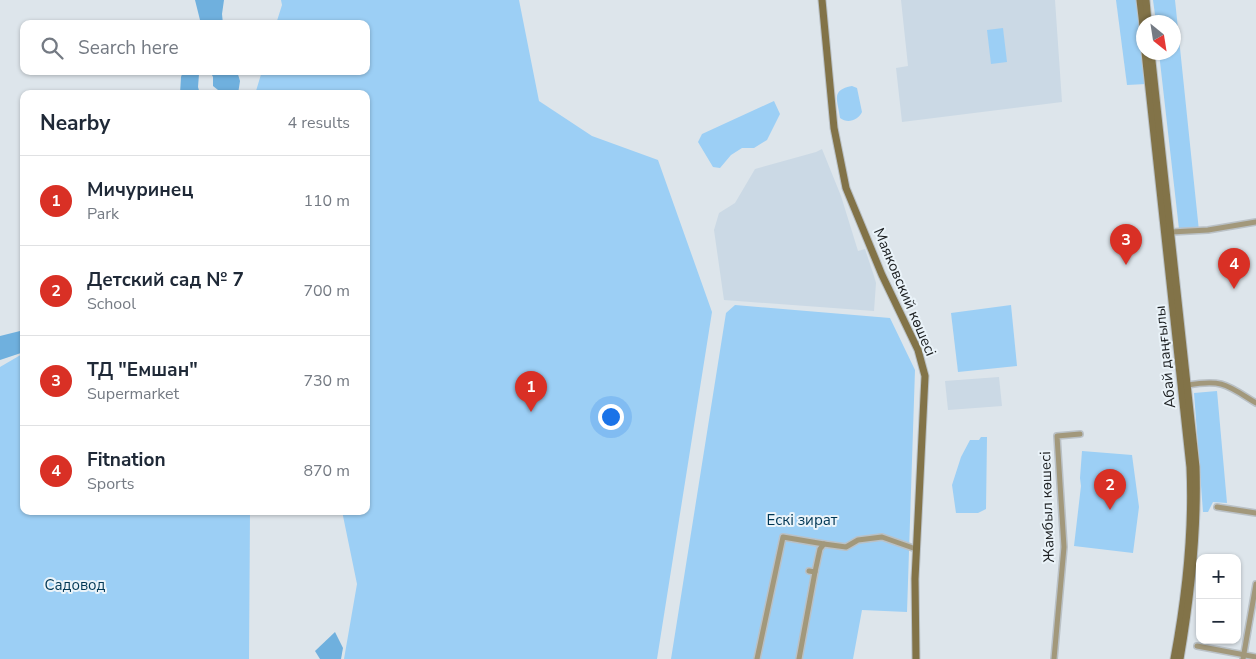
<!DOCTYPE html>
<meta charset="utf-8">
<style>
body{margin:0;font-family:"Nunito Sans",sans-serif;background:#f2f2f3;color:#1f2937}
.controls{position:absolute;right:15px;bottom:15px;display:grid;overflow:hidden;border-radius:10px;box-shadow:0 1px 4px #0004}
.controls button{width:45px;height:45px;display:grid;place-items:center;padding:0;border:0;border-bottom:1px solid #e0e1e3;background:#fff;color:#1f2937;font:25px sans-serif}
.compass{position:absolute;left:1136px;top:15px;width:45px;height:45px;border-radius:50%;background:#fff;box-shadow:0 1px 4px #0004;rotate:150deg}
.you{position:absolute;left:610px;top:416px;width:18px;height:18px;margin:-12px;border:4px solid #fff;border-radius:50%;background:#1a73e8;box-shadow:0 0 0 8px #1a73e833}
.badge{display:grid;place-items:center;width:32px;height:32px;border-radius:50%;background:#d93025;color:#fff;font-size:16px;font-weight:700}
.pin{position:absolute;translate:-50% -41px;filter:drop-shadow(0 1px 2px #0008)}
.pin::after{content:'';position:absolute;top:26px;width:18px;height:15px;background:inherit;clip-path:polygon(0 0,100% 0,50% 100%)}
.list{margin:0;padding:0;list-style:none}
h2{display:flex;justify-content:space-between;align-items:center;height:65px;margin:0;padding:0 20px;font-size:21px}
h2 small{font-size:16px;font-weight:400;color:#747a83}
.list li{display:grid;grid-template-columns:32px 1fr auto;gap:15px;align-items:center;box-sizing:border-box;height:90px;padding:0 20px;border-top:1px solid #e0e1e3}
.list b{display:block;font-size:19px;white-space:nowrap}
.list p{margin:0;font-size:16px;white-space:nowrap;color:#747a83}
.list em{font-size:16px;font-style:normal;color:#747a83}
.icon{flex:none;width:28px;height:28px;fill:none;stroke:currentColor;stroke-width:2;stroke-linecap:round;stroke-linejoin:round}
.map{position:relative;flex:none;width:1256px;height:659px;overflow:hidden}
.search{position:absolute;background:#fff;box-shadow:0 1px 4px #0004;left:20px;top:20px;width:350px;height:55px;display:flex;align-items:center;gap:12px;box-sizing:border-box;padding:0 18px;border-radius:10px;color:#747a83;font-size:19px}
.panel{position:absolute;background:#fff;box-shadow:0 1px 4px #0004;left:20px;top:90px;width:350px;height:425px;border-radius:10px}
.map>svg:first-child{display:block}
.built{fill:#cbd9e5}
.green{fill:#9ccff5}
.water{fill:#6fb0de}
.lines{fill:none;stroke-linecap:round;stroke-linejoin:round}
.street-casing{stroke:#bac1c6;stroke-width:8}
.secondary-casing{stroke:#bac1c6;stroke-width:9}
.street{stroke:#a2987b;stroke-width:5}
.secondary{stroke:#827348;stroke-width:7}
.labels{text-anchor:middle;stroke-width:4;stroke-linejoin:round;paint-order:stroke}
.street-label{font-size:15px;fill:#1b1e20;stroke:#eaf3f9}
.park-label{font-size:15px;fill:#003755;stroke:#eaf3f9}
</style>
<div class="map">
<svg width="1256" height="659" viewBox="0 0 1256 659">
<rect width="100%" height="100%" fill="#dde5eb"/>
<g class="built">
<path d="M 901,0 L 1055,0 L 1062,102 L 902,122 L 896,68 L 908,66 Z"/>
<path d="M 822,149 L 841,196 L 858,251 L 865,249 L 874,276 L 876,283 L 874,311 L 724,300 L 714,230 L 719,213 L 735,203 L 755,169 L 816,152 Z"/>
<path d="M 999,377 L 1002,406 L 948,410 L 945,381 Z"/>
</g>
<g class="green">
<path d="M 281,0 L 519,0 L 539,101 L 592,136 L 658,160 L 712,312 L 657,659 L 344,659 L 357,584 L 342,511 L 366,511 L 366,94 L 257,94 L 256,91 L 262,71 L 366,71 L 366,24 L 276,24 L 282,5 Z"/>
<path d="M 1116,0 L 1138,0 L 1146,84 L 1127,85 Z"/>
<path d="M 1153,0 L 1175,0 L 1199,231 L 1179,229 L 1159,53 L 1174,52 L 1174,22 L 1156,22 Z"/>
<path d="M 1003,28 L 1007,62 L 991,64 L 987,30 Z"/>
<path d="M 852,86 L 857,88 L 862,112 C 858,120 848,124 840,118 C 838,100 830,90 852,86 Z"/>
<path d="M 774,101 L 780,114 L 767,140 L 754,148 L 742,148 L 731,155 L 720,168 L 713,167 L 698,142 L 702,134 Z"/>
<path d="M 735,305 L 890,318 L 915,370 L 907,612 L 862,610 L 853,659 L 671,659 L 726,313 Z"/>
<path d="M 1011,305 L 1017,366 L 958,372 L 951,313 Z"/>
<path d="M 24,353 L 24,511 L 250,511 L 249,659 L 0,659 L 0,367 Z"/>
<path d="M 1217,391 L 1227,503 L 1213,502 L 1208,512 L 1203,512 L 1194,393 Z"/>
<path d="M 981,437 L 987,437 L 986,509 L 978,513 L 956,513 L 952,485 L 961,457 L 970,440 L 979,440 Z"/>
<path d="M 1082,451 L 1132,455 L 1139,507 L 1133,553 L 1074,546 L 1081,486 L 1080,478 Z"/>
</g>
<g class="water">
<path d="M 195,0 L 224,0 L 222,14 L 223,24 L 201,24 Z"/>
<path d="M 183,71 L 203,71 L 199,74 L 198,87 L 200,94 L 180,94 L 181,77 Z"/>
<path d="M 210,71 L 237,71 L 240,81 L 238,94 L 219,94 L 218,90 L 213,86 L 213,77 Z"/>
<path d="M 24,330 L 24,352 L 0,360 L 0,336 Z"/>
<path d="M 335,632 L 343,648 L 341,659 L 320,659 L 315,651 Z"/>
</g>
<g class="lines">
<defs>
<g id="street">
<path d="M 1168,230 L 1171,232 L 1208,230 L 1256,222"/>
<path d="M 1185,387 L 1188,385 C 1223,379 1227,385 1256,403"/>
<path d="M 1217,507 L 1256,513"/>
<path d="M 809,571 L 815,572 L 820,549 L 824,544 L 846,547 L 858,540 L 882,537 L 916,549"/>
<path d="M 1197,646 L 1256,657"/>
<path d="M 757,659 L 783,537 L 824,544"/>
<path d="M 799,659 L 815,572"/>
<path d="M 1054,659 L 1064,547 L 1057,436 L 1080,434"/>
<path d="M 1243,659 L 1256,584"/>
</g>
<g id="secondary">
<path d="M 822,0 L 834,128 L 846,188 L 882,275 L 918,350 L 925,376 L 915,579 L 916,659"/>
<path d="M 1140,0 L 1144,34"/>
<path d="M 1146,0 L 1148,22"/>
<path d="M 1145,52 L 1190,467 C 1193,532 1186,595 1174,659"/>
<path d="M 1151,52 L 1196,467 C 1198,532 1191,595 1180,659"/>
</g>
</defs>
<use href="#street" class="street-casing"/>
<use href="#secondary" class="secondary-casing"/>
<use href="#street" class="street"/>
<use href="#secondary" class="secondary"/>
</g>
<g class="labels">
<g class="street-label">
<text transform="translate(905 292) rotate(67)" y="5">Маяковский көшесі</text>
<text transform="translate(1165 357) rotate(-96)" y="5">Абай даңғылы</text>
<text transform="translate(1047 507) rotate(-92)" y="5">Жамбыл көшесі</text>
</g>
<g class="park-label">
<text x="802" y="525">Ескі зират</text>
<text x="75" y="590">Садовод</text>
</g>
</g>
</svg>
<div class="controls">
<button>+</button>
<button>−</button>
</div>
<svg class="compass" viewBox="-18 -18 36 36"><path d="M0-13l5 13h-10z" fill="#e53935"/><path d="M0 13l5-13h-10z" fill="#747a83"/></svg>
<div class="you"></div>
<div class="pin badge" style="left:531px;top:412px">1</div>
<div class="pin badge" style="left:1110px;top:510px">2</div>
<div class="pin badge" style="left:1126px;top:265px">3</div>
<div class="pin badge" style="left:1234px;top:289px">4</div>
<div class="search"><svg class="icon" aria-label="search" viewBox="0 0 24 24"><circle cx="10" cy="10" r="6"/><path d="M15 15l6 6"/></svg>Search here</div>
<section class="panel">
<h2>Nearby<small>4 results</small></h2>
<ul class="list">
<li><span class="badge">1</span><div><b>Мичуринец</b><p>Park</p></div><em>110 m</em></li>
<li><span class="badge">2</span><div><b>Детский сад № 7</b><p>School</p></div><em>700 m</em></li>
<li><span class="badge">3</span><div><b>ТД &quot;Емшан&quot;</b><p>Supermarket</p></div><em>730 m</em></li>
<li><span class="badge">4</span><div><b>Fitnation</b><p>Sports</p></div><em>870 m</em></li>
</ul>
</section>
</div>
